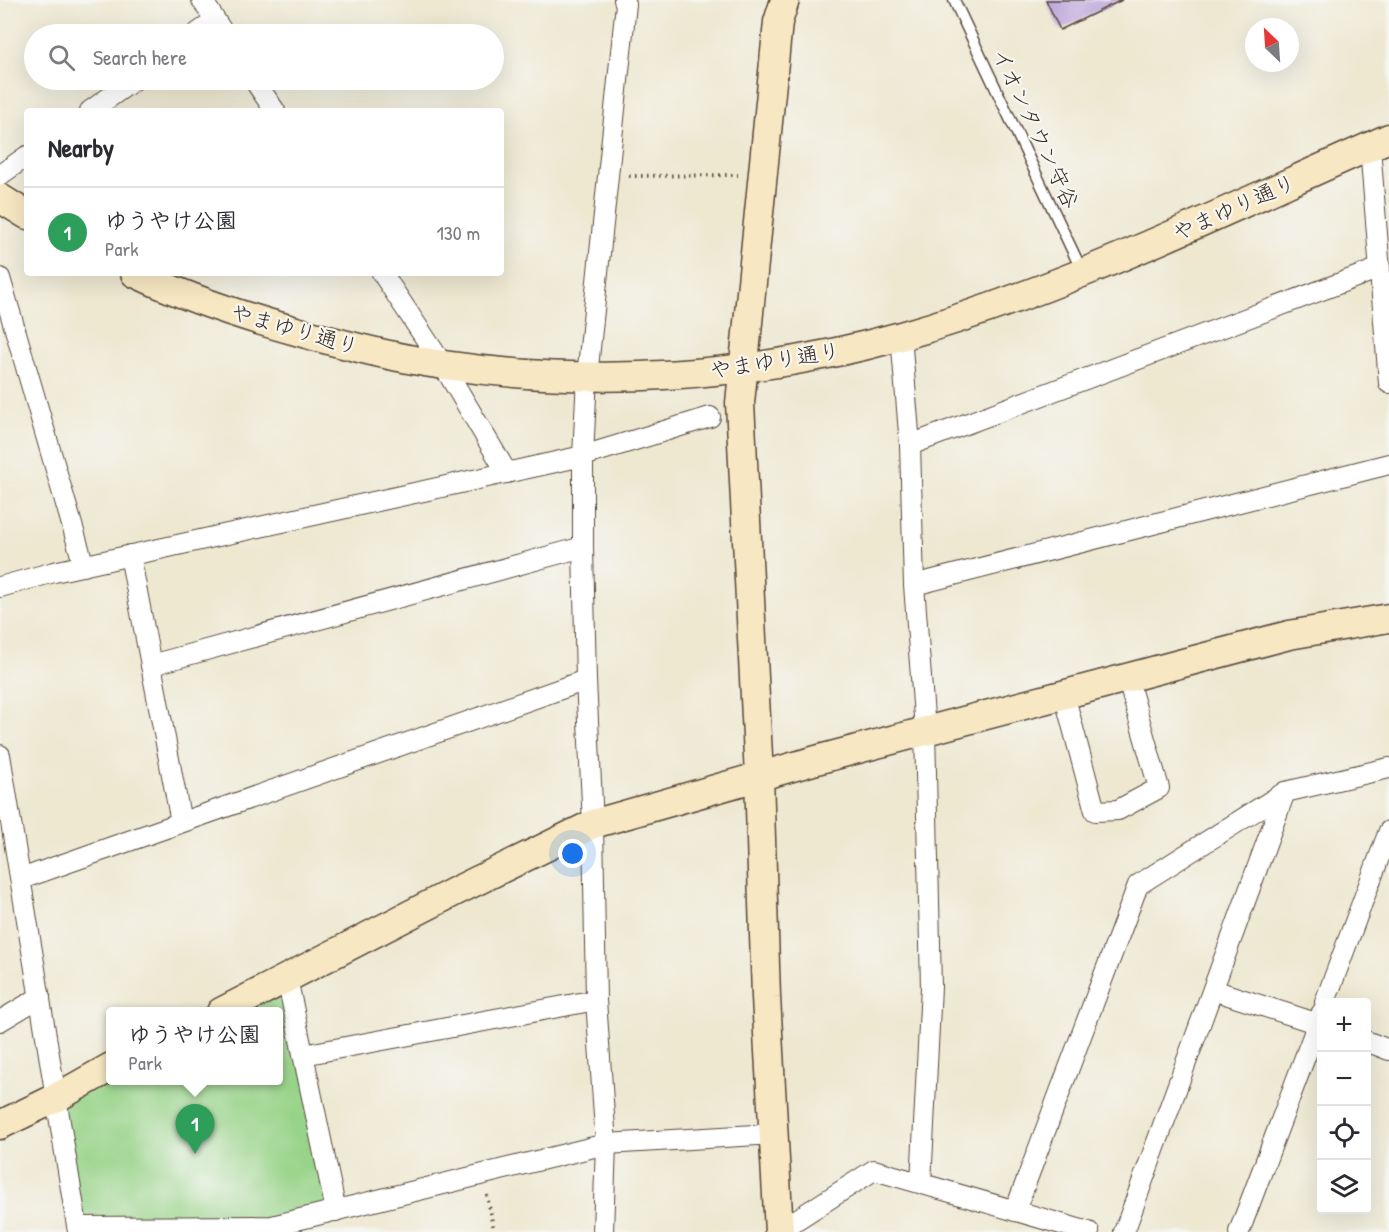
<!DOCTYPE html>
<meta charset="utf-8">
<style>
body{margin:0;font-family:"Patrick Hand","Klee One",sans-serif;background:#f2f2f3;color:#2b2b33}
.controls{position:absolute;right:18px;bottom:18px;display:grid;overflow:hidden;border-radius:6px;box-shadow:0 6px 24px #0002}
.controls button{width:54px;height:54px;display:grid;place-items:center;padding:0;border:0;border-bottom:2px solid #e1e1e2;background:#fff;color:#2b2b33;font:30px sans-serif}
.compass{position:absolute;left:1245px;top:18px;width:54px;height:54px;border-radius:50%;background:#fff;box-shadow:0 6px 24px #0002;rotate:335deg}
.you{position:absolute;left:573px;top:854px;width:21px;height:21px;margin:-15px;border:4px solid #fff;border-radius:50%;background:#1a73e8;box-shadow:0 0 0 9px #1a73e833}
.badge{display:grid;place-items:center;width:39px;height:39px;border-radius:50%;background:#b5179e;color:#fff;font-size:20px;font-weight:700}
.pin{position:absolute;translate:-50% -50px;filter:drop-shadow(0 2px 3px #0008)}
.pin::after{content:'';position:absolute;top:32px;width:21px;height:18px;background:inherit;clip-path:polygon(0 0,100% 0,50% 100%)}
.popup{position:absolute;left:106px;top:1007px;width:177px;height:78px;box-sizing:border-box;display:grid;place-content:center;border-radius:6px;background:#fff;filter:drop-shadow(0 2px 4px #0005);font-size:20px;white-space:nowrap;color:#7c7c81}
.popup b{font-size:22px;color:#2b2b33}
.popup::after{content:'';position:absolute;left:50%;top:100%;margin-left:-12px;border:12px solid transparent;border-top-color:#fff}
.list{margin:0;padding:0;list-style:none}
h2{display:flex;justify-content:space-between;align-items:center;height:78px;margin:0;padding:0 24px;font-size:26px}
h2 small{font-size:20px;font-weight:400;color:#7c7c81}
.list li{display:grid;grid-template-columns:39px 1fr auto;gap:18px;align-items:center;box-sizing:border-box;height:90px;padding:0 24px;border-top:2px solid #e1e1e2}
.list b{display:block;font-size:22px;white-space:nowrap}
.list p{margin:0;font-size:20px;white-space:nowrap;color:#7c7c81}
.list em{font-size:20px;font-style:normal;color:#7c7c81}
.icon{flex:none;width:33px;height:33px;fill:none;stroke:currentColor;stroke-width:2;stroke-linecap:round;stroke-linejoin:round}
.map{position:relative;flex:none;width:1389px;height:1232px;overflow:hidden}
.search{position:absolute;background:#fff;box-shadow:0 6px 24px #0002;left:24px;top:24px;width:480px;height:66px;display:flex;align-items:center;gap:15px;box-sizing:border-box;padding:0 21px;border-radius:33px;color:#7c7c81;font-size:22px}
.panel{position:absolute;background:#fff;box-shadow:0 6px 24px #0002;left:24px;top:108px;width:480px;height:168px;border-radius:6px}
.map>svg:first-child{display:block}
.green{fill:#97d388;stroke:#697e53;stroke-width:1.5}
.building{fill:#bfa9dc}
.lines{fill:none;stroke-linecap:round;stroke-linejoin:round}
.lane-casing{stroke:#564639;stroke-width:13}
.street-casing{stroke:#564639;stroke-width:22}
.secondary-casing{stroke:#564639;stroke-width:31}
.path{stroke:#564639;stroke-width:4;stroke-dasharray:1.5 4.5;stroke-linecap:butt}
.lane{stroke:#fff;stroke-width:10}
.street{stroke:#fff;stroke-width:20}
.secondary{stroke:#f7e8c3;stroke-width:28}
.labels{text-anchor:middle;stroke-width:4.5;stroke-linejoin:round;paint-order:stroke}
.street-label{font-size:22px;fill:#3b2a1e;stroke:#f6f6f2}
</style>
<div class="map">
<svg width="1389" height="1232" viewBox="0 0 1389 1232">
<rect width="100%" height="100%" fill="#f6f6f2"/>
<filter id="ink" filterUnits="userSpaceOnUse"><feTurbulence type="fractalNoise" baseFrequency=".0167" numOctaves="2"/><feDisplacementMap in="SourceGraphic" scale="12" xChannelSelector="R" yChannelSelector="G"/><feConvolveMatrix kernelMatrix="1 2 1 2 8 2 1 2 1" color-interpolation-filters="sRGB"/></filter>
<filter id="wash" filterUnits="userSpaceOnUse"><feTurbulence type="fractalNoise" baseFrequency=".008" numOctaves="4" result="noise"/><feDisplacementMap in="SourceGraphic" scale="24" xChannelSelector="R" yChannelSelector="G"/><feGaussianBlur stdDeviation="1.35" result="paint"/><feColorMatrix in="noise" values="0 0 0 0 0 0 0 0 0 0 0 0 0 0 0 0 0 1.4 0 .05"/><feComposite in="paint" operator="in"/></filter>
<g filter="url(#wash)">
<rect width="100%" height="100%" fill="#eee8d1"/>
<path class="green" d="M 287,978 L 336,1211 L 272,1226 L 78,1227 L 56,1098 L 111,1080 L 279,1080 L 279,1012 L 221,1011 Z"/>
<g id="blocks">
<path class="building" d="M 1046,0 L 1122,0 L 1060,30 Z"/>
</g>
</g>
<g filter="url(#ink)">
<use href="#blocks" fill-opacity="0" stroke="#564639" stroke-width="1.5"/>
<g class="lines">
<defs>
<path id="lane" d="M 954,0 L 1082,271"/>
<g id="street">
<path d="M 202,0 L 224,34"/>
<path d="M 196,34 L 215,21"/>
<path d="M 254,80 L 275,111"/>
<path d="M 90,111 L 134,80"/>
<path d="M 1370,147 L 1389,383"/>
<path d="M 0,175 L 27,156"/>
<path d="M 382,273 L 443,365 L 507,473"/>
<path d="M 0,278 L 84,566"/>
<path d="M 901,336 L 910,445 L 914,585 L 925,730 L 931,987 L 921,1183"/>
<path d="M 910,445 L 1380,268"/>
<path d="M 130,555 L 181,822"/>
<path d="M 914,585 L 1389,464"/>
<path d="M 0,587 L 54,572 L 583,456 L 710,417"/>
<path d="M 151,665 L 583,547"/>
<path d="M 1064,694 L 1095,811 L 1118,810 L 1159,788 L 1127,677"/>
<path d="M 0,755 L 78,1232"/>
<path d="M 21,879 L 586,680"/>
<path d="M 287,978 L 336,1211"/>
<path d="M 1213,990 L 1322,1025"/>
<path d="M 1325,1002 L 1389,831"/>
<path d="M 0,1021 L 40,997"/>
<path d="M 1366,1041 L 1389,1050"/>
<path d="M 303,1055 L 596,1000"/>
<path d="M 1015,1211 L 1138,885 L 1285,792 L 1389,768"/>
<path d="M 78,1227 L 272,1226 L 606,1144 L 773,1134"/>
<path d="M 779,1231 L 874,1170 L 1089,1232"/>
<path d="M 603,1232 L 606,1144 L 596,1000 L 593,824 L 586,680 L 583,547 L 583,456 L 587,377 L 626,4 L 624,0"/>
<path d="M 1124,1232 L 1285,792"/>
<path d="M 1239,1232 L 1322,1012"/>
</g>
<g id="secondary">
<path d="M 0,198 L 27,215"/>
<path d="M 135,273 C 187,298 241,316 296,331 C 344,345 394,358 444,365 C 595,387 753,378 901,336 C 1070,288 1229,208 1389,138"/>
<path d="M 221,1012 L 456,891 L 593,824 L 820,759 L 1289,635 L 1389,618"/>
<path d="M 0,1125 L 56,1098 L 111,1067"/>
<path d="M 779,1232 L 766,997 L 759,776 L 740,403 L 778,22 L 785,0"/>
</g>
</defs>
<use href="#lane" class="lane-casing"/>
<use href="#street" class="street-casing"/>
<use href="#secondary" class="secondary-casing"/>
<g class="path">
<path d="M 629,176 L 738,175"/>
<path d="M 487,1195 L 494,1232"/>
</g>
<use href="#lane" class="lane"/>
<use href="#street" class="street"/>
<use href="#secondary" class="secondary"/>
</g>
</g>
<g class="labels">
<g class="street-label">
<text transform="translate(1036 128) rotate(65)" y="8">イオンタウン守谷</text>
<text transform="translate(1234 207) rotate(-24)" y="8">やまゆり通り</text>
<text transform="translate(295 329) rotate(16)" y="8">やまゆり通り</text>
<text transform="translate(775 360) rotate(-9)" y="8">やまゆり通り</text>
</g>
</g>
</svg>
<div class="controls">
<button>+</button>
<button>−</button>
<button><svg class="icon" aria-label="locate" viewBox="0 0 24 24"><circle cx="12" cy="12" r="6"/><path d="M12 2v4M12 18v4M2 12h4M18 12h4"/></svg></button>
<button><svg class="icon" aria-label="layers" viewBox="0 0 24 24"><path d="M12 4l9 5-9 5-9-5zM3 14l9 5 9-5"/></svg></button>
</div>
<svg class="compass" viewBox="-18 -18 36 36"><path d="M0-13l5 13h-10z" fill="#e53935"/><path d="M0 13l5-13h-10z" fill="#7c7c81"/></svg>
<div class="you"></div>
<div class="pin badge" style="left:195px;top:1154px;background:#2e9e5b">1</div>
<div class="popup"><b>ゆうやけ公園</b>Park</div>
<div class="search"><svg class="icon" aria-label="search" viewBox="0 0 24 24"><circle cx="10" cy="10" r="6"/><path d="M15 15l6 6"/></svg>Search here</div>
<section class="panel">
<h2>Nearby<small></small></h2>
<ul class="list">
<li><span class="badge" style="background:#2e9e5b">1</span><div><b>ゆうやけ公園</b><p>Park</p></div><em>130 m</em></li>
</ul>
</section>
</div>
